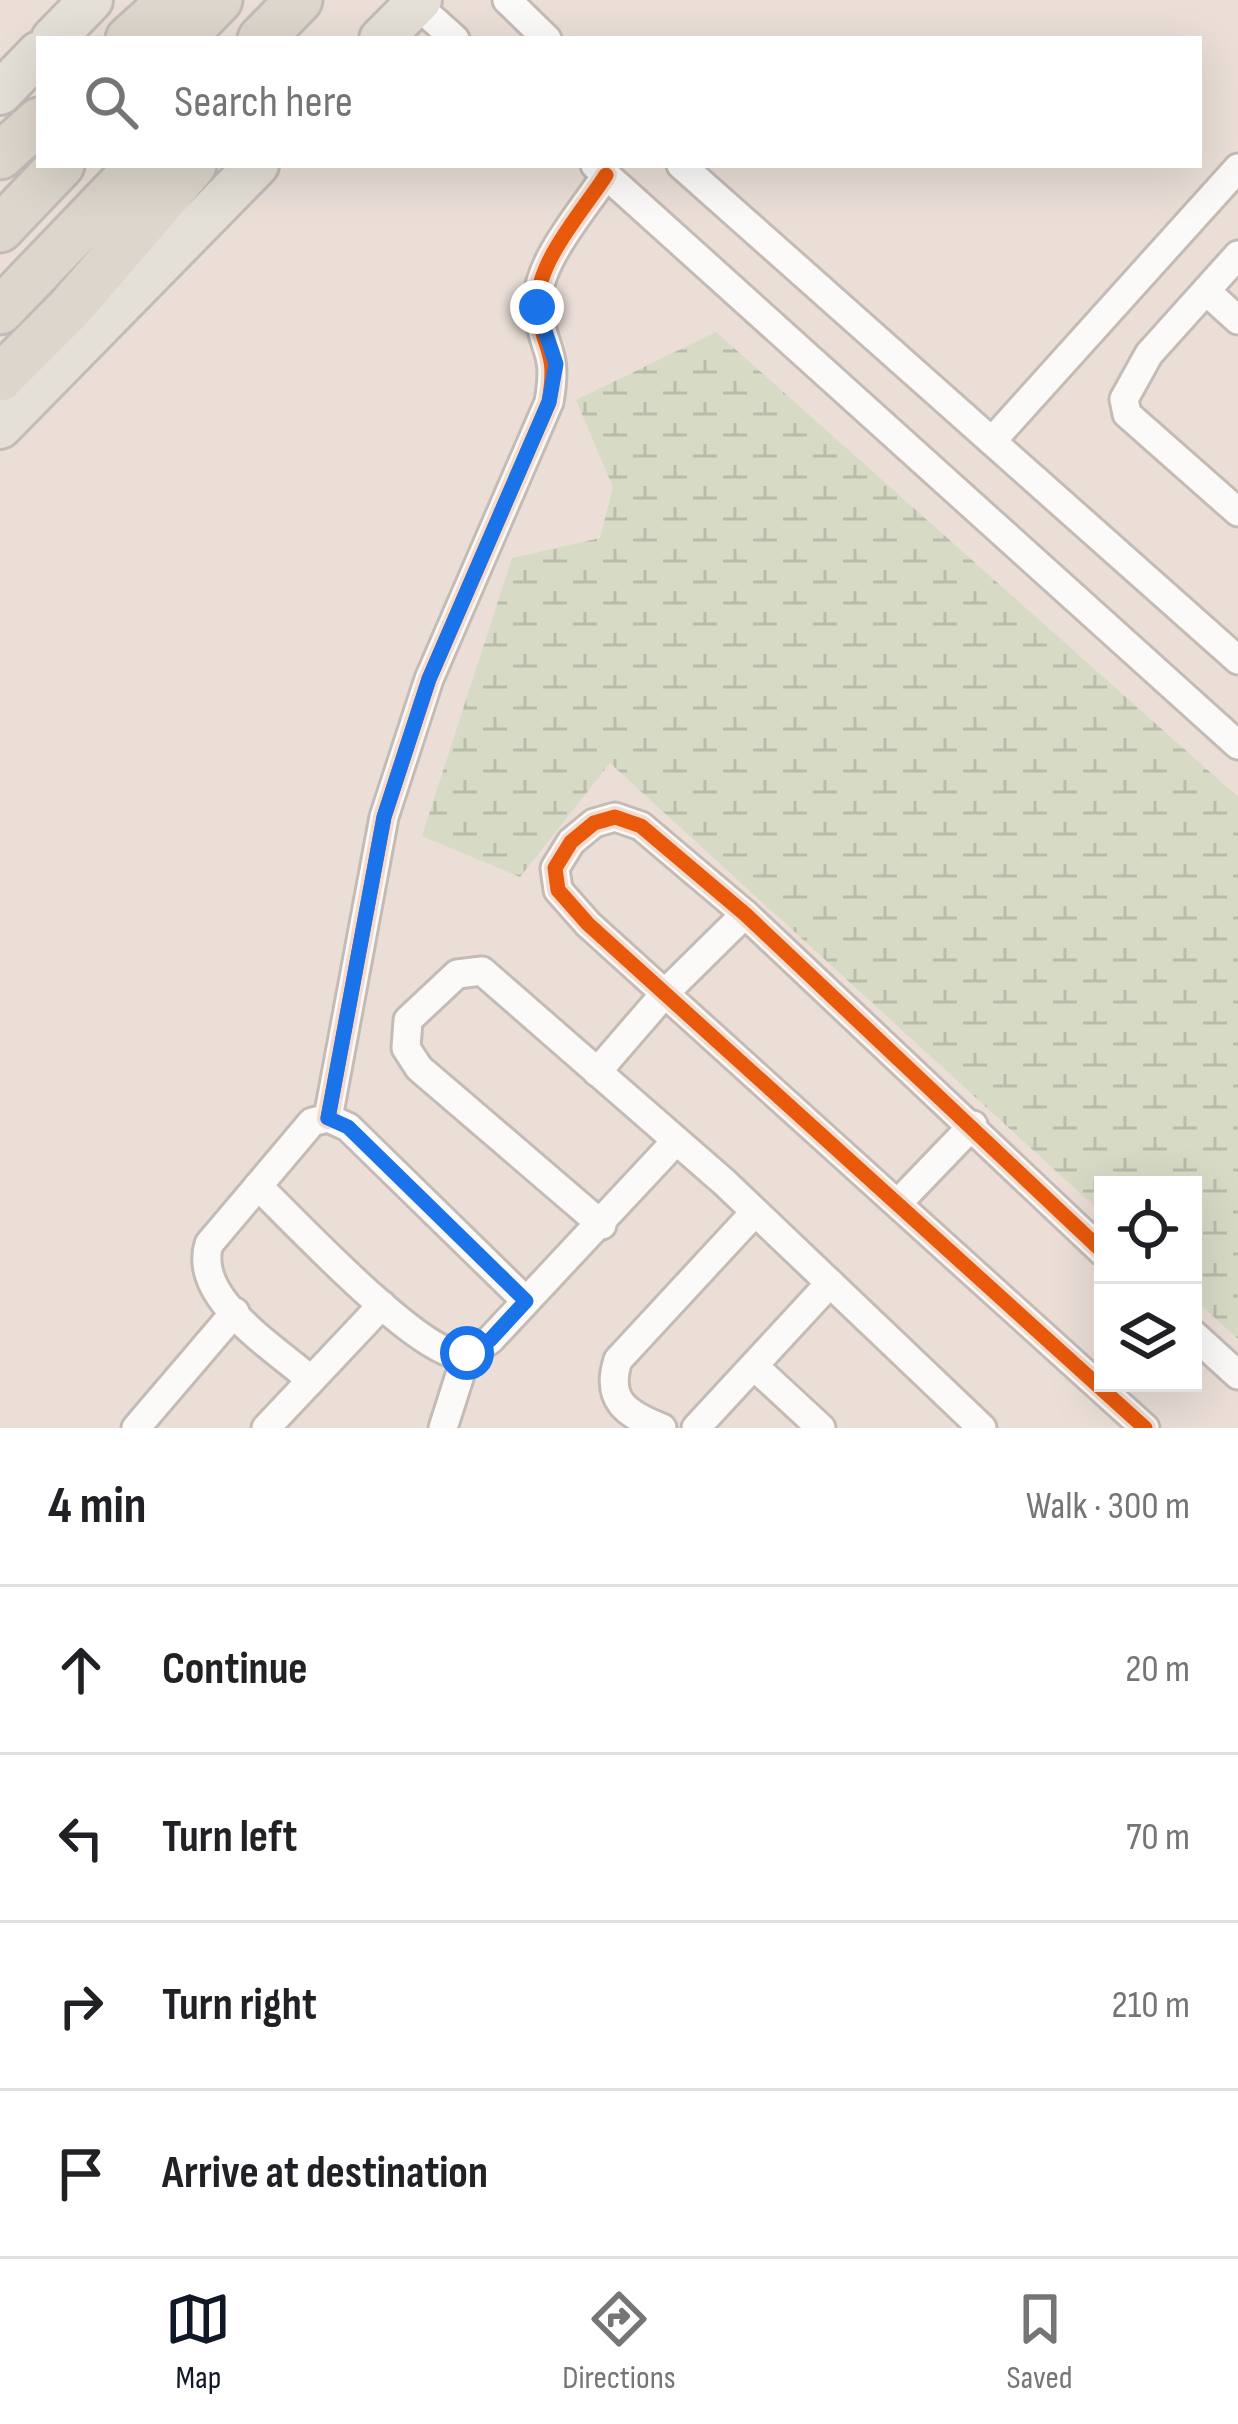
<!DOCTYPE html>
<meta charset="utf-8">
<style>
body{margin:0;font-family:"Sofia Sans Condensed",sans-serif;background:#f6f6f6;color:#202124}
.controls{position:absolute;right:36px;bottom:36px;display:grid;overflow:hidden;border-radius:0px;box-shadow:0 12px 48px #0002}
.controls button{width:108px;height:108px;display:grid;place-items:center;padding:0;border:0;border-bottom:3px solid #e0e0e0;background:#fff;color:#202124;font:60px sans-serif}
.stop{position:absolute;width:36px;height:36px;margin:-27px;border:9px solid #1a73e8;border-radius:50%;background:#fff}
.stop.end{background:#1a73e8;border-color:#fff;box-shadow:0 3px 12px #0008}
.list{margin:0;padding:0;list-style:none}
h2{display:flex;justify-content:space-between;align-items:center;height:156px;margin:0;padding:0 48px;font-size:51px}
h2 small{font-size:39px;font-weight:400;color:#757577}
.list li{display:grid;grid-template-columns:78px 1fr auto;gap:36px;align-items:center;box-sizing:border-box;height:168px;padding:0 48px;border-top:3px solid #e0e0e0}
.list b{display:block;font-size:45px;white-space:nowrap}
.list em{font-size:39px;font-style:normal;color:#757577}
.icon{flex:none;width:66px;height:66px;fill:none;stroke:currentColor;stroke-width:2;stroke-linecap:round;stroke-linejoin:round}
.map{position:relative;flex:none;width:1238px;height:1428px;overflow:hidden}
.search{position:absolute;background:#fff;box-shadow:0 12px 48px #0002;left:36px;right:36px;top:36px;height:132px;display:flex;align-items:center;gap:30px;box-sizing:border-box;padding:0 42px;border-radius:0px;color:#757577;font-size:45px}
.sheet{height:828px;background:#fff}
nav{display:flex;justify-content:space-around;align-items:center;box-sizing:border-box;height:168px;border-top:3px solid #e0e0e0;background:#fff;font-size:33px;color:#757577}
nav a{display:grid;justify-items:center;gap:6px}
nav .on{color:#111827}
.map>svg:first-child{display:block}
.wetland{fill:url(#wetland-marsh)}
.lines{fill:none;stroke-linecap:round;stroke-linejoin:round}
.minor-casing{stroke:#c4bbb5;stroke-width:33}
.primary-casing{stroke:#c2bbb8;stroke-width:48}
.trunk-casing{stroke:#c2bbb8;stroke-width:51}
.minor{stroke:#fcfaf9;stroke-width:27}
.primary{stroke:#e4dfd7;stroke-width:42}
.trunk{stroke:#dcd6cc;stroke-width:45}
.cycleway-casing{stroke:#f2dccf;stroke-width:22}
.cycleway{stroke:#e8590c;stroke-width:15}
.route{stroke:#1a73e8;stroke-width:15}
</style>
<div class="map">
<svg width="1238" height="1428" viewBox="0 0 1238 1428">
<defs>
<pattern id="wetland-marsh" width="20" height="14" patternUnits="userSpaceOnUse" patternTransform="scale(3)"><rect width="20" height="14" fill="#d7dac5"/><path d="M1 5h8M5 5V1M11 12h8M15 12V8" fill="none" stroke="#b9bcaa"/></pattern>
</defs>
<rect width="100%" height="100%" fill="#eaded7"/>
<path class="wetland" d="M 716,332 L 1238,797 L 1238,1339 L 1193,1298 L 1193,1185 L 1103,1185 L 1103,1214 L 610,763 L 520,877 L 422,836 L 512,558 L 600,538 L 613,487 L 576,400 Z"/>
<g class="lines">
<defs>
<g id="minor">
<path d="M 507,0 L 547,39"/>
<path d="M 416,4 L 455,39"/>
<path d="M 595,165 L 1238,745"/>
<path d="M 681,165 L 1238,660"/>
<path d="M 1238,255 L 1149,354 L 1124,399 L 1127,414 L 1238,512"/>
<path d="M 1206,291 L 1238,320"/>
<path d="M 992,441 L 1238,168"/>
<path d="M 597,1072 L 666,992 L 745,914"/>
<path d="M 328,1118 L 384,817 L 429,679 L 549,402 C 558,350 544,354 538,310 C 532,266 584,210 606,175"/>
<path d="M 258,1186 C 293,1220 415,1350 457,1354 C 469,1355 480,1346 490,1340 L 676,1141"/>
<path d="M 898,1203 L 973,1125"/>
<path d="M 602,1225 L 419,1068 L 406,1048 L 408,1020 L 457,974 L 482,971 L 724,1182 L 982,1428"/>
<path d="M 1103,1252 L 745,914 L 641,826 L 615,817 L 594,823 L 571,842 L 555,868 L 558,890 L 588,924 L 1145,1428"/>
<path d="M 1193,1334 L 1238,1375"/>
<path d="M 754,1366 L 821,1428"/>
<path d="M 311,1380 C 275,1348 192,1298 209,1244 L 312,1122 L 328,1118 L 348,1127 L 526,1301"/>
<path d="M 136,1428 L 235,1312"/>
<path d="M 266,1428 L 382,1305"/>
<path d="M 443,1428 L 467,1353"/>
<path d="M 662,1428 C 626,1414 605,1400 618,1360 L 755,1212"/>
<path d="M 696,1428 L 830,1283"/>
</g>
<g id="primary">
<path d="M 53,39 L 91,0"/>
<path d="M 381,39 L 420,0"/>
<path d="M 0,93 L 39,53"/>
<path d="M 0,427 L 257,165"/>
</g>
<g id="trunk">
<path d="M 129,39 L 172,0"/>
<path d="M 181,39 L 219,0"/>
<path d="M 261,39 L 299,0"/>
<path d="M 0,156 L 39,121"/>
<path d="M 0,229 L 61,165"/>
<path d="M 0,311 L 140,165"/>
<path d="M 0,378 L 69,309 L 193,165"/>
</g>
</defs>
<use href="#minor" class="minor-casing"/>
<use href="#primary" class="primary-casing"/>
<use href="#trunk" class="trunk-casing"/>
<use href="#minor" class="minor"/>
<use href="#primary" class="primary"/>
<use href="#trunk" class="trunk"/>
<defs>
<g id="cycleway">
<path d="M 328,1118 L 384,817 L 429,679 L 549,402 C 558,350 544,354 538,310 C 532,266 584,210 606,175"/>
<path d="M 1103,1252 L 745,914 L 641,826 L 615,817 L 594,823 L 571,842 L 555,868 L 558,890 L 588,924 L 1145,1428"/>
</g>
</defs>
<use href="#cycleway" class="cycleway-casing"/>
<use href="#cycleway" class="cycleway"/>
</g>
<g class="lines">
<path class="route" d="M 467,1353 L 490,1340 L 526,1301 L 348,1127 L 328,1118 L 384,817 L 429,679 L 549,402 L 556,364 L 537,307"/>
</g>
</svg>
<div class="controls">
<button><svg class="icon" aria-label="locate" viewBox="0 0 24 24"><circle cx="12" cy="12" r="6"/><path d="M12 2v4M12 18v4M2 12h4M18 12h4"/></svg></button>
<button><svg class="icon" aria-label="layers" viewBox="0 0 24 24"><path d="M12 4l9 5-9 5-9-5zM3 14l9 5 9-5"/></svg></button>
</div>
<div class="stop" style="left:467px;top:1353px"></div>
<div class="stop end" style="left:537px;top:307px"></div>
<div class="search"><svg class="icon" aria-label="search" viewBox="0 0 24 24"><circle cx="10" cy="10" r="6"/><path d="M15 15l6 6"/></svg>Search here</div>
</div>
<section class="sheet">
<h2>4 min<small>Walk · 300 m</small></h2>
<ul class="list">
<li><svg class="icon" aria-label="ahead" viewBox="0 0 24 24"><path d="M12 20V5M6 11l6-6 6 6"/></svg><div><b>Continue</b></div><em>20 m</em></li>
<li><svg class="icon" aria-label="left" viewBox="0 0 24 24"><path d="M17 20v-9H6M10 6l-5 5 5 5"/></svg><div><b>Turn left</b></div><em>70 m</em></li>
<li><svg class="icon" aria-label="right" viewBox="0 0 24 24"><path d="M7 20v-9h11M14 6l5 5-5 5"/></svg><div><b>Turn right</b></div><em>210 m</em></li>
<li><svg class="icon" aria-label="arrive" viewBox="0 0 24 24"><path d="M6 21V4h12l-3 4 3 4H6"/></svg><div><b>Arrive at destination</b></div></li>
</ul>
</section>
<nav>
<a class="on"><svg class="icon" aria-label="map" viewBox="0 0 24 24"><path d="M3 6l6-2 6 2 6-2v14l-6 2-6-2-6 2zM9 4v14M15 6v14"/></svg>Map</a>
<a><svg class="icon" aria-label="directions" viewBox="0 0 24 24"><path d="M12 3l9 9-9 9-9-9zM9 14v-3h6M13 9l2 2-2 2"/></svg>Directions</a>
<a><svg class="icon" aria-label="saved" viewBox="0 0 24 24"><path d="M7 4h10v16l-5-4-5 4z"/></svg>Saved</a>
</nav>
